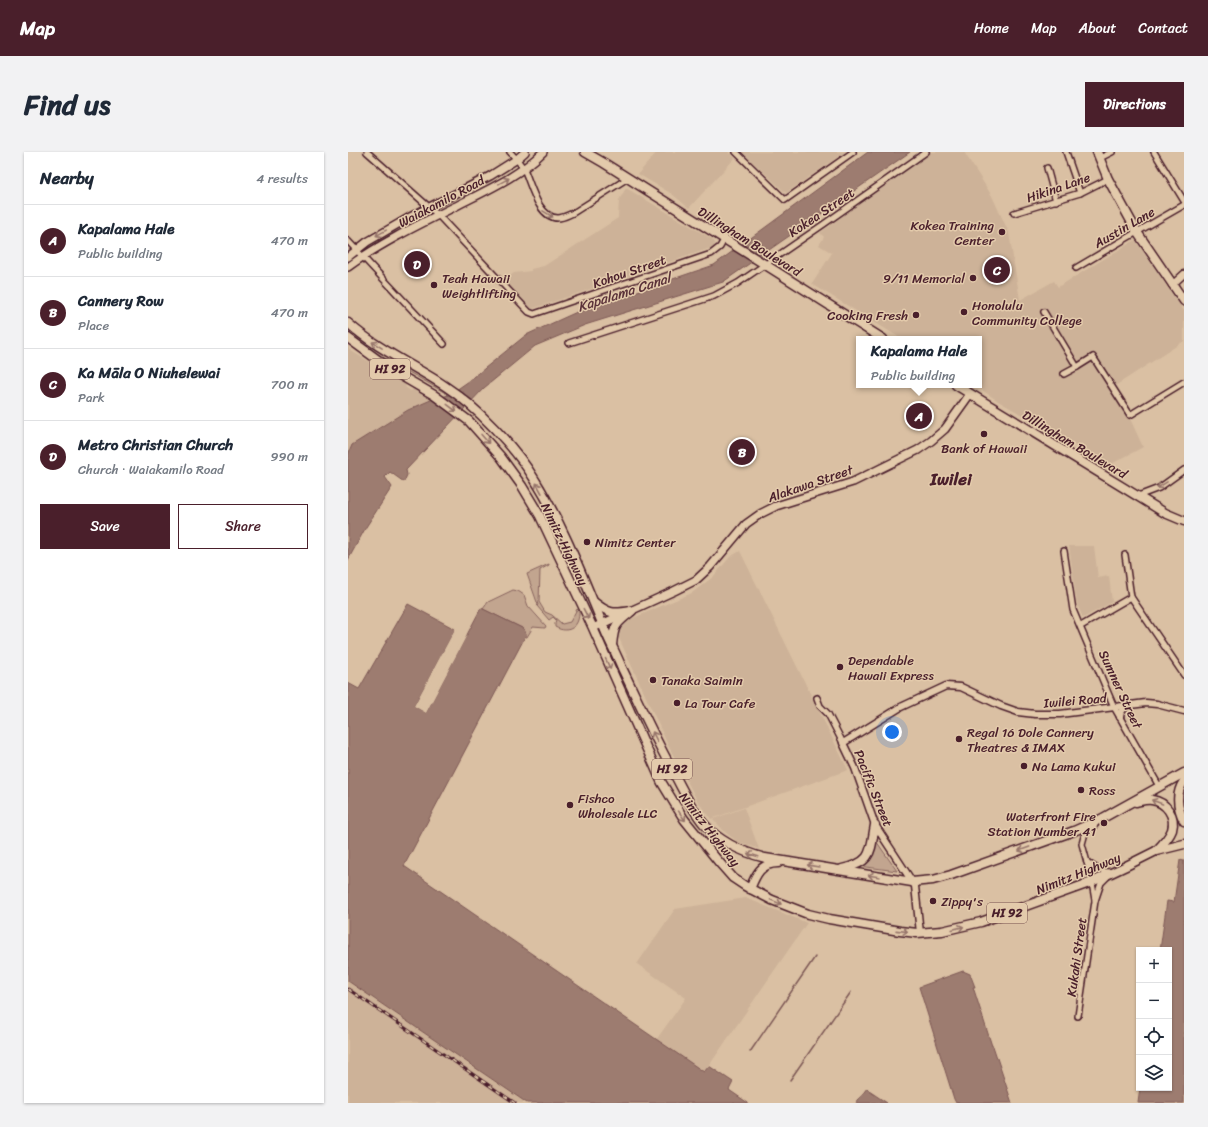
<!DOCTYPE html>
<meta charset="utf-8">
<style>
body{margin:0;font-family:Sriracha,sans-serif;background:#f2f2f3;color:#1f2937}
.controls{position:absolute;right:12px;bottom:12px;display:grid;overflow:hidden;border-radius:0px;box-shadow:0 1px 3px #0004}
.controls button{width:36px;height:36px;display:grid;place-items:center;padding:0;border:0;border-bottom:1px solid #e0e1e3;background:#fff;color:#1f2937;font:20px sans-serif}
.you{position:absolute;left:544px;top:580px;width:14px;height:14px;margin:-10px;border:3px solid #fff;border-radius:50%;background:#1a73e8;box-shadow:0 0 0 6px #1a73e833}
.badge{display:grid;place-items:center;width:26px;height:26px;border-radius:50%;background:#4a1f2b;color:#fff;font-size:13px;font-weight:700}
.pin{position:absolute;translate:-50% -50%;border:2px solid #fff;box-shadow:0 1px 4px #0006}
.popup{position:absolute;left:508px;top:184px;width:126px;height:52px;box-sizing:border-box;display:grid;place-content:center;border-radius:0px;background:#fff;filter:drop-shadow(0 1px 3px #0005);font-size:13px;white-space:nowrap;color:#747a83}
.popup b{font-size:15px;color:#1f2937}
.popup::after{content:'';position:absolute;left:50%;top:100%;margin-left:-8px;border:8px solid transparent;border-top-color:#fff}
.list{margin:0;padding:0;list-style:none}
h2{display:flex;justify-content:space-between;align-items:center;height:52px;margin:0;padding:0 16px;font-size:17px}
h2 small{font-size:13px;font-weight:400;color:#747a83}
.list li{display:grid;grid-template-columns:26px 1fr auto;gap:12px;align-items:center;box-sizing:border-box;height:72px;padding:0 16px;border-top:1px solid #e0e1e3}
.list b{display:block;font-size:15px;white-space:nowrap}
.list p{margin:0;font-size:13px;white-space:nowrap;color:#747a83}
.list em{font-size:13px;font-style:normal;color:#747a83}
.actions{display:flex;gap:8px;padding:12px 16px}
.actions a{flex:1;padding:9px 0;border:1px solid #4a1f2b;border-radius:0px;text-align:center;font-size:14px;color:#4a1f2b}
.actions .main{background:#4a1f2b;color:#fff}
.icon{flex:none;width:22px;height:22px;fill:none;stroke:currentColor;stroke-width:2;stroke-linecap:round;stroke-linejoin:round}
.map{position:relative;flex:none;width:836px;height:951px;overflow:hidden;border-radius:0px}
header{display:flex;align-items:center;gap:24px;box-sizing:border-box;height:56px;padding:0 20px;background:#4a1f2b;color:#fff}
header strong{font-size:19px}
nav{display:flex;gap:22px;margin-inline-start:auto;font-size:14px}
.intro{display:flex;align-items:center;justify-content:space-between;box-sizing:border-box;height:96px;padding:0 24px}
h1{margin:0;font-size:28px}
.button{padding:10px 18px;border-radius:0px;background:#4a1f2b;color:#fff;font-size:14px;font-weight:700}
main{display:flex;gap:24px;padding:0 24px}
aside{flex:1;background:#fff;border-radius:0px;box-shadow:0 1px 3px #0004}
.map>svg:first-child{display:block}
.built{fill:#cdb298}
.green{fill:#c2a58f;stroke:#86625d}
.water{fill:#9d7c70;stroke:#7c5754}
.pier{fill:#dac0a3}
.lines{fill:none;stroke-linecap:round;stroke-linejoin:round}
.stream{stroke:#7c5754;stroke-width:1.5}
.minor-casing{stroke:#4a1f2b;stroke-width:8}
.tertiary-casing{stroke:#4a1f2b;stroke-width:9}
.secondary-casing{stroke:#4a1f2b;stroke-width:10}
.primary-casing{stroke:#4a1f2b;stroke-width:11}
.minor{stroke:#e3caab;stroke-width:5}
.tertiary{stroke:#e3caab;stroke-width:6}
.secondary{stroke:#e3caab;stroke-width:7}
.primary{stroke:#e3caab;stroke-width:8}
.rail-casing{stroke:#4a1f2b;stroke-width:3}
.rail{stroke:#e3caab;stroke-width:1.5;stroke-dasharray:4.5;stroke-linecap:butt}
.oneway{stroke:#96746b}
.poi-dot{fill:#4a1f2b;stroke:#e3caab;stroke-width:1.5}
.labels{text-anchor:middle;stroke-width:3;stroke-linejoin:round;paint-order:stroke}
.shield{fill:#e3caab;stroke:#785251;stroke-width:1}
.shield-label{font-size:12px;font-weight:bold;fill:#4a1f2b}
.street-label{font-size:13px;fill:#4a1f2b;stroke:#e3caab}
.poi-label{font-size:13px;fill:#4a1f2b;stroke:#e3caab;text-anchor:start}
.water-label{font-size:14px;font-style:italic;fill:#5b3239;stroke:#e3caab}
.district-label{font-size:17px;font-weight:bold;fill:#4a1f2b;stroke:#e3caab}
</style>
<header>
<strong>Map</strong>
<nav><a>Home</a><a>Map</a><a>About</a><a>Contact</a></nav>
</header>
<div class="intro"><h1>Find us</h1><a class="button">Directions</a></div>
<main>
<aside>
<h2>Nearby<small>4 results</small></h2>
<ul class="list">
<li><span class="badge">A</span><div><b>Kapalama Hale</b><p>Public building</p></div><em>470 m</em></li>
<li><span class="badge">B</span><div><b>Cannery Row</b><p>Place</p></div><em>470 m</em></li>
<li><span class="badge">C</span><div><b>Ka Māla O Niuhelewai</b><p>Park</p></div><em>700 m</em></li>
<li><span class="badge">D</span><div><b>Metro Christian Church</b><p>Church · Waiakamilo Road</p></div><em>990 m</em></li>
</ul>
<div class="actions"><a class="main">Save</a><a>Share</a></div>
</aside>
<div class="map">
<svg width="836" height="951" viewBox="0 0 836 951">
<rect width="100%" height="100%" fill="#dac0a3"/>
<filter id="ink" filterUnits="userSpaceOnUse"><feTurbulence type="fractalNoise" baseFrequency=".025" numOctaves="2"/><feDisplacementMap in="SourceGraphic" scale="8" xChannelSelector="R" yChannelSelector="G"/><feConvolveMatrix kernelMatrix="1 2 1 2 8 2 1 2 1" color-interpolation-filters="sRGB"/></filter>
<g filter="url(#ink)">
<g class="built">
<path d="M 309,0 L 380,0 L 387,6 L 341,56 L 324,42 L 290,22 Z"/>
<path d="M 394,0 L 497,0 L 438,41 Z"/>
<path d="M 580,0 L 616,0 L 644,44 L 661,81 L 672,148 L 706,129 L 710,135 L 787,88 L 836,159 L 836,189 L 767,234 L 795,295 L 756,316 L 733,300 L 727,293 L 650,249 L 627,233 L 631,233 L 631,187 L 554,187 L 464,132 L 484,101 L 471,93 L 476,85 L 472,81 Z"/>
<path d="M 278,36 L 364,87 L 367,91 L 366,95 L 184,157 L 157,128 L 166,121 L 183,119 L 183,117 L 196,114 L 270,66 L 271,48 Z"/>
<path d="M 0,195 L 3,199 L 59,232 L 57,235 L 63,239 L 65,237 L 83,248 L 60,258 L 5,293 L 0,303 Z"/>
<path d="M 721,394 L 746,394 L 750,426 L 761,424 L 764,450 L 735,466 L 729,452 Z"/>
<path d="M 392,399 L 500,618 L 363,667 L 350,650 L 320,593 L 270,484 L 271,478 L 276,470 L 344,441 L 365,425 L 382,405 Z"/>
<path d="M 396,656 L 411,697 L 390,690 L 377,680 L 365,667 Z"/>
<path d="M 398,746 L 459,771 L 356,921 L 308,888 L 338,846 L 289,812 L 327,757 Z"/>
<path d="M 0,829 L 179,951 L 0,951 Z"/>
</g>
<g class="green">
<path d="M 0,175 L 105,240 L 101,243 L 17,195 L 0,179 Z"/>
<path d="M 201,412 L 201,413 L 192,418 L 191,450 L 197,460 L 204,463 L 214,472 L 222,470 L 229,457 L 231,459 C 232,474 221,483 207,475 L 207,471 L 208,468 L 205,465 L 201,468 L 189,454 L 190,453 L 179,422 Z"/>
<path d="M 165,438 L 170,439 L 176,443 L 180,454 L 198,474 L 197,476 L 185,475 L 179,485 L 178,485 L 178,483 L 176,477 L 135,457 L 140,450 Z"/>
<path d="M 526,686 L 549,719 L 511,714 Z"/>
</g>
<g class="water">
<path d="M 520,0 L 562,0 L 375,130 L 237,173 L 187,194 L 136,236 L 58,318 L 59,323 L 56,330 L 42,320 L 37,325 L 44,335 L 18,375 L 0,408 L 0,303 L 4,293 L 60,258 L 85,247 L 101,243 L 121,229 L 178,183 L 231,159 L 366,113 Z"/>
<path d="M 60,452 L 107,477 L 66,554 L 78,561 L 133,456 L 176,477 L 178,483 L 56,714 L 356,920 L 361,914 L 385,930 L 381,938 L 400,951 L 179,951 L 0,829 L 0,531 L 11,537 Z"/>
<path d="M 832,708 L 836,709 L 836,951 L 790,951 L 792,936 L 821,936 L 821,798 L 812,798 L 819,749 L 826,750 Z"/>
<path d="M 615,819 L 622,822 L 627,835 L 625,835 L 644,894 L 645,894 L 664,951 L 608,951 L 606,947 L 571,835 Z"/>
<path d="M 519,936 L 521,938 L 521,939 L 539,951 L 508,951 Z"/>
</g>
<path class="pier" d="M 107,477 L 109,478 L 69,554 L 77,558 L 117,482 L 119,483 L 78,561 L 66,554 Z"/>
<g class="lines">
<g class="stream">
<path d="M 402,900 L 467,805"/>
<path d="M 442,928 L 503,840"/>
</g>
<defs>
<g id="minor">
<path d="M 19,0 L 90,63 L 181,160 L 186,162 L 363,102 L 372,95 L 377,86"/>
<path d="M 162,0 C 167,5 172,11 176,17 C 183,32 190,66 210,66 C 215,66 220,63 225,61 L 280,26"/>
<path d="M 388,0 L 437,48 L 505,0"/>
<path d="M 718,0 L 732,41"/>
<path d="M 806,0 L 836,49"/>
<path d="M 752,6 L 764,0"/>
<path d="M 699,16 L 708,49"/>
<path d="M 666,61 L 732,41 L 760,27"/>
<path d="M 0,89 L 96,192"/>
<path d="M 728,116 L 789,80 L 836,53"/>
<path d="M 696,160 L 729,215 L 745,205 L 782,263 L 836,230"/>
<path d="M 221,191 L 366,144 L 390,131 L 476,72 L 578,0"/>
<path d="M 716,222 L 729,215"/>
<path d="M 790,344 L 811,336 L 836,318"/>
<path d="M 716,399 L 725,458 L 766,555 L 811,634"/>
<path d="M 777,403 L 783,445 L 836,523"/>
<path d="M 733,474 L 783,445"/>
<path d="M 469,546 L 472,554 L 480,562 L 495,591"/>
<path d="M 747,673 L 737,681 L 734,692 L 743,725 L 747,748"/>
<path d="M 739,710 C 747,716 753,720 763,720"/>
<path d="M 730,864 L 747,749 L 753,731 L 759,725"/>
</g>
<g id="tertiary">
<path d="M 824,133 L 836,122"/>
<path d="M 772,565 L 773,560 L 778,554"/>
<path d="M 572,781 L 567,734 L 527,673 L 507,616 L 495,591 L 553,555 L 598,534 L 613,535 L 653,554 L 670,560 L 687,562 L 712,562 L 798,551 L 809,552 L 836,559"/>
</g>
<g id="secondary">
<path d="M 0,105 L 19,90 L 62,65 L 142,24 L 169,7 L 177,0"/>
<path d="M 0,115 C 31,92 72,72 106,55 C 137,39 170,25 195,0"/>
<path d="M 245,476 L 326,439 L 348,428 L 362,415 L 398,372 L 412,362 L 428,354 L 505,330 L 570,298 L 583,289 L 597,277 L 622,242"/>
</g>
<g id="primary">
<path d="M 237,0 L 256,11 L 535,187"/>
<path d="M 749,0 L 760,27 L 789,80 L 836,149"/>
<path d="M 0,171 C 29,197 65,213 97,234 C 128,254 168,296 187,328 C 215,373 234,423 254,471 C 260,487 268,501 274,516 C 289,547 303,578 319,608 C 330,628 342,656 356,672 C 372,690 394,700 417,706 L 564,730 L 585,728 L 603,723 L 726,679 L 753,667 L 836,621"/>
<path d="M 0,186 L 45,219 L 86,243 L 121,269 L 153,305 L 174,334 L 192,364 L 245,476 L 314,631 L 336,667 L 370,709 L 385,726 L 397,734 L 424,748 L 460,762 L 481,767 L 552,779 L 569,781 L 594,779 L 633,770 L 744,730 L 778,714 L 808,699 L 836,692"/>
<path d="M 608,233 L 817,361 L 836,369"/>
<path d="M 246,450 C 261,462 265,462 283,459"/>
<path d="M 264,493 C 266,472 268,472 284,459"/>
<path d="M 836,629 C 827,642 829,655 836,669"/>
<path d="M 788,650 C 793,649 798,647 804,648 C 818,650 828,664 824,678 C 821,686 815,692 809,698"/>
<path d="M 494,717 C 525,710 522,700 527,673"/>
<path d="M 402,737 C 408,722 413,711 430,711"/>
</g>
</defs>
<use href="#minor" class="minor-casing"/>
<use href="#tertiary" class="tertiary-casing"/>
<use href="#secondary" class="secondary-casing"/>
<use href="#primary" class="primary-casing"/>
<use href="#minor" class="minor"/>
<use href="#tertiary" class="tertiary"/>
<use href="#secondary" class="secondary"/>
<use href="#primary" class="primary"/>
<defs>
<path id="rail" d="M 0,837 L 167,951"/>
</defs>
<use href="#rail" class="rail-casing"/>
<use href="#rail" class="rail"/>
</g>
<defs><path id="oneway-shaft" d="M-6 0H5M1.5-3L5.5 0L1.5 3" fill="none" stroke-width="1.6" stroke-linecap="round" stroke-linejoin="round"/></defs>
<g class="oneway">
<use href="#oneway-shaft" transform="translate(156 29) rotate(-29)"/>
<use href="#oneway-shaft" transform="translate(200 62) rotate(32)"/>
<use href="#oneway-shaft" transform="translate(33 81) rotate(151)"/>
<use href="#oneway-shaft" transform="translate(29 193) rotate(-149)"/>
<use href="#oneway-shaft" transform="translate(104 256) rotate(37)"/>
<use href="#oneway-shaft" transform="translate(137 287) rotate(49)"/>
<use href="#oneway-shaft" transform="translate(814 333) rotate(148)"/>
<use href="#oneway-shaft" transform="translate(191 336) rotate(-119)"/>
<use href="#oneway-shaft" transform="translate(238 462) rotate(63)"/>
<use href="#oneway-shaft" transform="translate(260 512) rotate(65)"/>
<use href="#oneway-shaft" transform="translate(307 585) rotate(-116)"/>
<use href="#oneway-shaft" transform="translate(809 650) rotate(-160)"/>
<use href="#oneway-shaft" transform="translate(334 664) rotate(55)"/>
<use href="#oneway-shaft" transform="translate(676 697) rotate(160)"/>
<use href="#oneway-shaft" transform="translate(405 703) rotate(-164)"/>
<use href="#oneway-shaft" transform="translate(465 714) rotate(-170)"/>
<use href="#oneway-shaft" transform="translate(526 724) rotate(-171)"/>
<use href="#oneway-shaft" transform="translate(428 750) rotate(22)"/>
<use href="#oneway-shaft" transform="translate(610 776) rotate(-14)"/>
<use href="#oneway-shaft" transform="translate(554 779) rotate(6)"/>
</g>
</g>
<g class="poi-dot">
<circle cx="654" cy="80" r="4"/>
<circle cx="625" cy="126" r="4"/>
<circle cx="86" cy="133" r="4"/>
<circle cx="616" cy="160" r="4"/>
<circle cx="568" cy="163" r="4"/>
<circle cx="636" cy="282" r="4"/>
<circle cx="239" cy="390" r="4"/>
<circle cx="492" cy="515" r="4"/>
<circle cx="305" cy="528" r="4"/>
<circle cx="329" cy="551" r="4"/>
<circle cx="611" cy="587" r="4"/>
<circle cx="676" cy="614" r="4"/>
<circle cx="733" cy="638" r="4"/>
<circle cx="222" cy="653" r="4"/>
<circle cx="756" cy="671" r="4"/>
<circle cx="585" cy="749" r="4"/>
</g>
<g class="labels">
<g class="shield">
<rect x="22" y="207" width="40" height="20" rx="3"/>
<rect x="304" y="607" width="40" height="20" rx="3"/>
<rect x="639" y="751" width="40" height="20" rx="3"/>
</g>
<g class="shield-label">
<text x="42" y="221">HI 92</text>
<text x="324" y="621">HI 92</text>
<text x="659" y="765">HI 92</text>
</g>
<g class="street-label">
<text transform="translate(710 35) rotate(-19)" y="5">Hikina Lane</text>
<text transform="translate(93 49) rotate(-28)" y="5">Waiakamilo Road</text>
<text transform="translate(473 60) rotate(-34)" y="5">Kokea Street</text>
<text transform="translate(776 75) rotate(-30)" y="5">Austin Lane</text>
<text transform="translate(402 89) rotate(32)" y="5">Dillingham Boulevard</text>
<text transform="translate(281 119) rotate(-19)" y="5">Kohou Street</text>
<text transform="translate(727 292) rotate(31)" y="5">Dillingham Boulevard</text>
<text transform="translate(462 331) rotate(-19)" y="5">Alakawa Street</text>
<text transform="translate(217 392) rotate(64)" y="5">Nimitz Highway</text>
<text transform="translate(773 537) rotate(65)" y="5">Sumner Street</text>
<text transform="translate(727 548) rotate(-5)" y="5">Iwilei Road</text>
<text transform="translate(526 636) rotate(68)" y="5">Pacific Street</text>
<text transform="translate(362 677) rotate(52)" y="5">Nimitz Highway</text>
<text transform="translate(730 721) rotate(-22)" y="5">Nimitz Highway</text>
<text transform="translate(728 805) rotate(-82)" y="5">Kukahi Street</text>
</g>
<g class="poi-label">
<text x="646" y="78" text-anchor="end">Kokea Training<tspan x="646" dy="15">Center</tspan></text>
<text x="94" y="131">Teah Hawaii<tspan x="94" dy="15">Weightlifting</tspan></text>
<text x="617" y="131" text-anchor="end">9/11 Memorial</text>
<text x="624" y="158">Honolulu<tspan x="624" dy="15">Community College</tspan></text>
<text x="560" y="168" text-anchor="end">Cooking Fresh</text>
<text x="636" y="301" text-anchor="middle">Bank of Hawaii</text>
<text x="247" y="395">Nimitz Center</text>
<text x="500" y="513">Dependable<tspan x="500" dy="15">Hawaii Express</tspan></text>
<text x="313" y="533">Tanaka Saimin</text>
<text x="337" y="556">La Tour Cafe</text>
<text x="619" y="585">Regal 16 Dole Cannery<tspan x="619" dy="15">Theatres &amp; IMAX</tspan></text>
<text x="684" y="619">Na Lama Kukui</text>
<text x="741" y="643">Ross</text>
<text x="230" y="651">Fishco<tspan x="230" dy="15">Wholesale LLC</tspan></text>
<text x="748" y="669" text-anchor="end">Waterfront Fire<tspan x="748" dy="15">Station Number 41</tspan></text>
<text x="593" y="754">Zippy's</text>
</g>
<g class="water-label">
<text transform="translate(276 140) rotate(-18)" y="5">Kapalama Canal</text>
</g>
<g class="district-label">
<text x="603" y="333">Iwilei</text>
</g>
</g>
</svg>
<div class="controls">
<button>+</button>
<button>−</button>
<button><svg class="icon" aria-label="locate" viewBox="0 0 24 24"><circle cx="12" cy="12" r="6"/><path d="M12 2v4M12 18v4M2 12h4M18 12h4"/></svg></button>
<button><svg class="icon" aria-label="layers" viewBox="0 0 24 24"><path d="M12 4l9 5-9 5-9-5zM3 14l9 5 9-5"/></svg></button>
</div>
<div class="you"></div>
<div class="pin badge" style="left:571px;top:264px">A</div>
<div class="popup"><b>Kapalama Hale</b>Public building</div>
<div class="pin badge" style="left:394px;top:300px">B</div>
<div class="pin badge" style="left:649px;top:118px">C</div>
<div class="pin badge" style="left:69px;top:112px">D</div>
</div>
</main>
